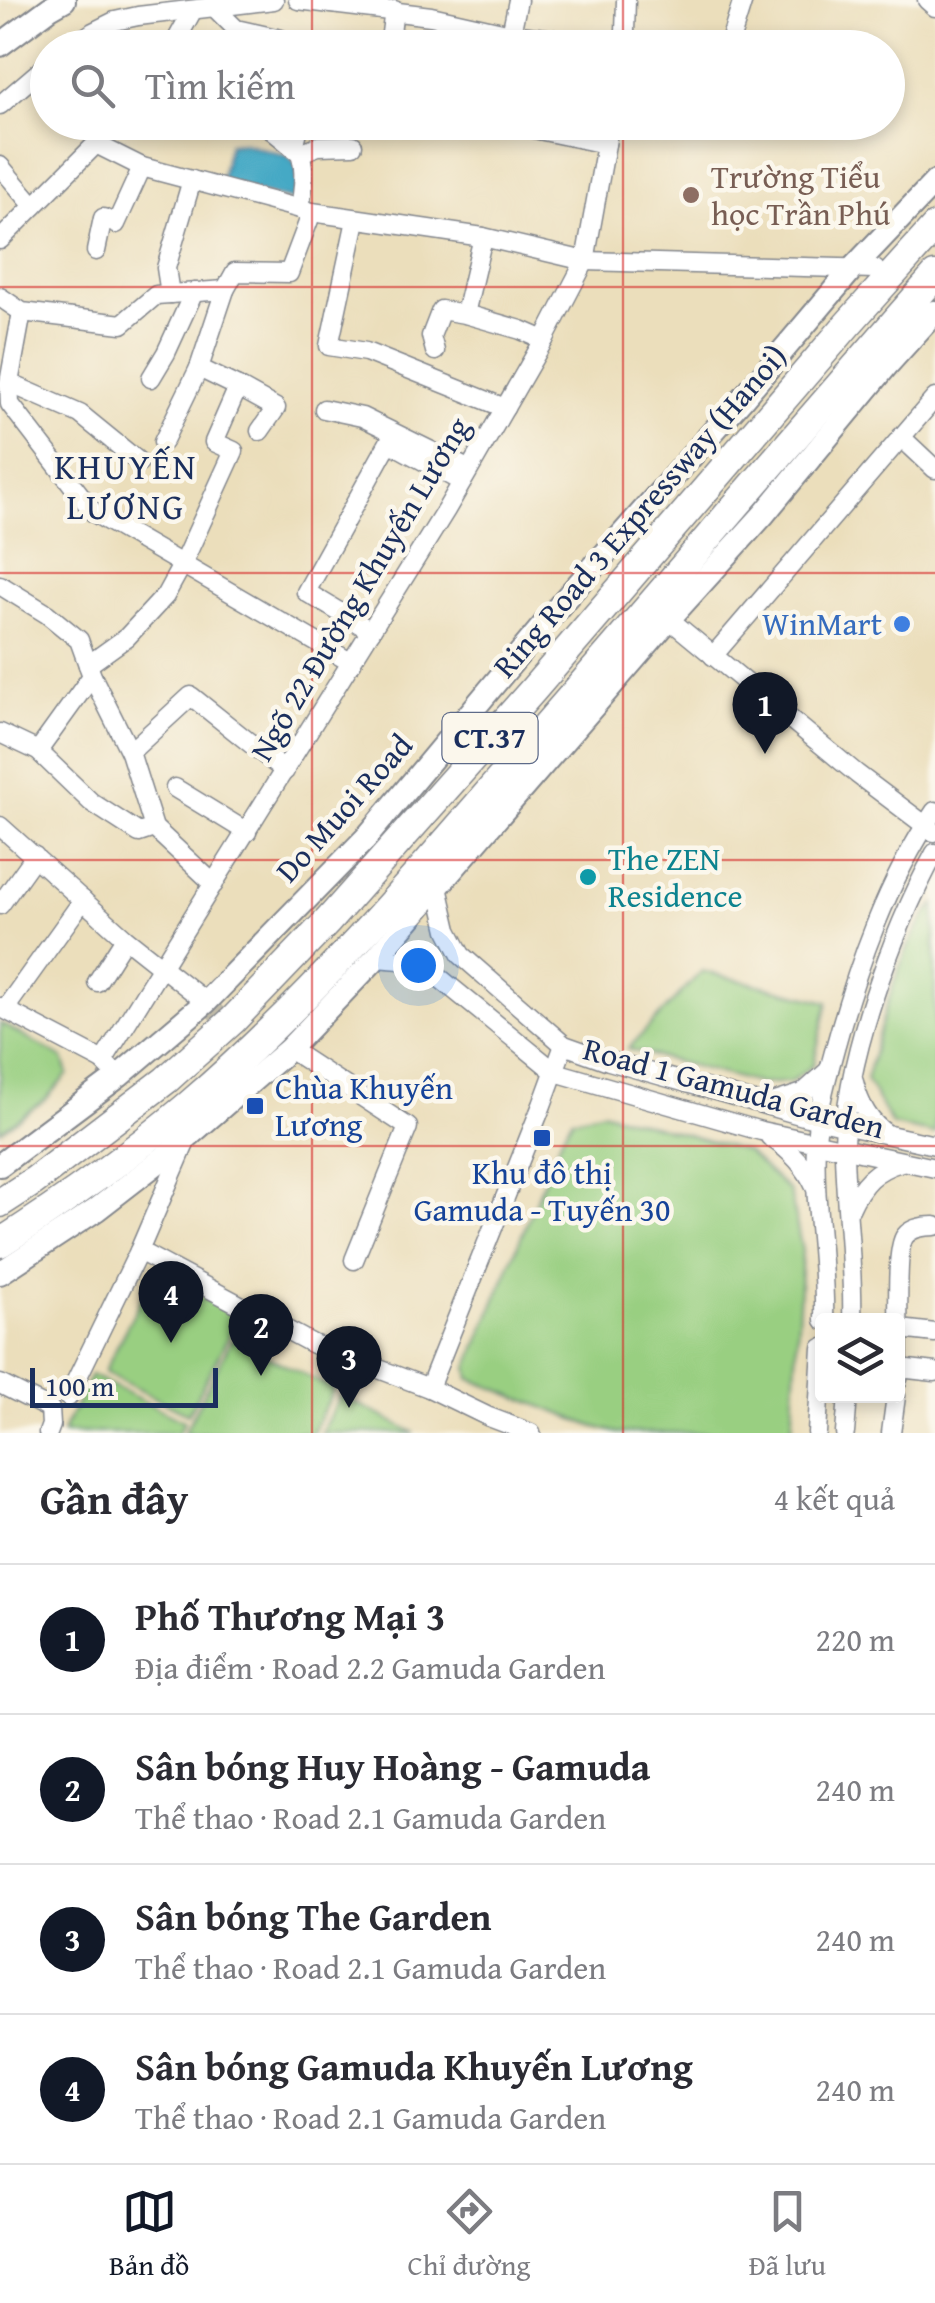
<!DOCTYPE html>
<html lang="vi">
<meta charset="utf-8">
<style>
body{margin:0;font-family:"Gentium Book Plus",serif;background:#f2f2f3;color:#2b2b33}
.controls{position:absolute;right:30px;bottom:30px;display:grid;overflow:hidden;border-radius:10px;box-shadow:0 5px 15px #0003}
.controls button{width:90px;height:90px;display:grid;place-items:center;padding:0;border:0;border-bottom:2px solid #e1e1e2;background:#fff;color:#2b2b33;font:50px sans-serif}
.scale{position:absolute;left:30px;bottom:25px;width:188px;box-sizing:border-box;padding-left:10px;border:5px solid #1b2f5e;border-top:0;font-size:28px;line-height:35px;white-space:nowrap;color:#1b2f5e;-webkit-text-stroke:8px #fbf7ec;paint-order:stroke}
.you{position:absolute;left:418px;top:965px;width:35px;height:35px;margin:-25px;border:8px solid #fff;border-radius:50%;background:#1a73e8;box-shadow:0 0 0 15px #1a73e833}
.badge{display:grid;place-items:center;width:65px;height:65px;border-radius:50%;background:#111827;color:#fff;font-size:32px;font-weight:700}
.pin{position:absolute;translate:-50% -82px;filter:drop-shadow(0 2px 5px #0008)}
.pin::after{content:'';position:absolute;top:52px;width:35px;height:30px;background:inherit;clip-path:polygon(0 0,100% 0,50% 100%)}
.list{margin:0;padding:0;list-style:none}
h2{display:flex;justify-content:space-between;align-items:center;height:130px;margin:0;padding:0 40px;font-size:42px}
h2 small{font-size:32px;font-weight:400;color:#7c7c81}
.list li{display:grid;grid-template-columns:65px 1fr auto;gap:30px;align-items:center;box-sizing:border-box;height:150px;padding:0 40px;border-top:2px solid #e1e1e2}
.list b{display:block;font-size:38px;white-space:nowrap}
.list p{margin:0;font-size:32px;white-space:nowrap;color:#7c7c81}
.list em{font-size:32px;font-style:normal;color:#7c7c81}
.icon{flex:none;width:55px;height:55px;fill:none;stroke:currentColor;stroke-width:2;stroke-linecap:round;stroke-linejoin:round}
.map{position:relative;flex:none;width:935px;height:1433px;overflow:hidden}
.search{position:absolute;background:#fff;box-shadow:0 5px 15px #0003;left:30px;right:30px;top:30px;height:110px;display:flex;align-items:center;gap:25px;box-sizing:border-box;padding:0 35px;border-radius:55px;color:#7c7c81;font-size:38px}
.sheet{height:730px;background:#fff}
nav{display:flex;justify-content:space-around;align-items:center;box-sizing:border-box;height:140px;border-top:2px solid #e1e1e2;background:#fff;font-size:28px;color:#7c7c81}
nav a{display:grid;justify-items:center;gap:5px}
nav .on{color:#111827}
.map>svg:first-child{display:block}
.green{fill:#99cf81;stroke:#5a7f70;stroke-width:2.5}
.water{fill:#45a9c5;stroke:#306c92;stroke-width:2.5}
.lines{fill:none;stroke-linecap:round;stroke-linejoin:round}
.minor-tunnel{stroke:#c1bba8;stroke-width:18;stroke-dasharray:18 9;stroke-linecap:butt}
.minor-casing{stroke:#83868c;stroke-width:21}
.major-casing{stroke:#83868c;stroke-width:26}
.highway-casing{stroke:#83868c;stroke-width:31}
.minor{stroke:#fff;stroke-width:18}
.major{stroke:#fff;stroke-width:22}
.highway{stroke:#fff;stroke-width:28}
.grid{fill:none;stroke:#d62828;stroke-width:2.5;stroke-opacity:0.55}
.education-dot{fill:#8d6e63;stroke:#fbf7ec;stroke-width:4}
.shop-dot{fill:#3f7fe0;stroke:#fbf7ec;stroke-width:4}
.culture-dot{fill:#0f9aa8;stroke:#fbf7ec;stroke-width:4}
.transit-dot{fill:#1a4fb4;stroke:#fbf7ec;stroke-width:4}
.labels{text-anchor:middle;stroke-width:9;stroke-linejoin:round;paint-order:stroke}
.shield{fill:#fbf7ec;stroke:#5e6b89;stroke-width:2.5}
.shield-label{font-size:30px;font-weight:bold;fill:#1b2f5e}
.education-label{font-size:32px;fill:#785e54;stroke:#fbf7ec;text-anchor:start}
.street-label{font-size:32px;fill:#1b2f5e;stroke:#fbf7ec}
.shop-label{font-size:32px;fill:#366cbe;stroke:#fbf7ec;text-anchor:end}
.culture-label{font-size:32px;fill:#0d838f;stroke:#fbf7ec;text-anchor:start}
.transit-label{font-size:32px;fill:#164399;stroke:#fbf7ec;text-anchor:start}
.neighbourhood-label{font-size:35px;letter-spacing:2.5px;fill:#1b2f5e;stroke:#fbf7ec}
</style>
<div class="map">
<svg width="935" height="1433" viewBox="0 0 935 1433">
<rect width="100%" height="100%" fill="#fbf7ec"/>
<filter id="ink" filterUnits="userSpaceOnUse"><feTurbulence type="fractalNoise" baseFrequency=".01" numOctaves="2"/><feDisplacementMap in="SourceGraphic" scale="20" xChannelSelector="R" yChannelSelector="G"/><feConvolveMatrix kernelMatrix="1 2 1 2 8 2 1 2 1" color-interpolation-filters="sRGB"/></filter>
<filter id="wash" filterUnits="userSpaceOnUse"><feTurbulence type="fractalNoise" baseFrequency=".0048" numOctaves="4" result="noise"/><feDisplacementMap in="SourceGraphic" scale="40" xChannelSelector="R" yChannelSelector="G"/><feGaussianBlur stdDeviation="2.25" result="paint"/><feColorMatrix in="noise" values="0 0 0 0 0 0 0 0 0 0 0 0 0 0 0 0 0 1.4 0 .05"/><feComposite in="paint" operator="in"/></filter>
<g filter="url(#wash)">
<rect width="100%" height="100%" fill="#ebdebb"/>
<g class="green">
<path d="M 935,904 L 935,1134 L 892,1125 L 866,1079 C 882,1025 898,946 935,904 Z"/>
<path d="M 702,971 L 828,1002 L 813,1065 L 790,1082 L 761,1084 L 628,1049 Z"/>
<path d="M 0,1023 L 63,1058 L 68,1074 L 46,1099 L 0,1131 Z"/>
<path d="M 602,1111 L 746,1151 L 790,1192 L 802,1251 L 792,1433 L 618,1433 L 592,1426 L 470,1379 L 468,1368 L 562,1136 L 572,1119 Z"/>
<path d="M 154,1273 L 239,1316 L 188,1414 L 104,1372 Z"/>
<path d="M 232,1339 L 334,1389 L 312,1433 L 184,1433 Z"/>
<path d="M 91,1375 L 184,1421 L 178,1433 L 62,1433 Z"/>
<path d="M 340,1395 L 415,1433 L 321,1433 Z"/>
</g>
<path class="water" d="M 244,143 L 288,156 L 298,167 L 296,201 L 220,184 L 229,144 Z"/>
</g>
<g filter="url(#ink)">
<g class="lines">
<path class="minor-tunnel" d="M 206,1002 L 257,1057"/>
<defs>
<g id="minor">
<path d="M 298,0 L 431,16 L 511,34 L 553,39 L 583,48"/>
<path d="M 927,0 L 935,7"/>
<path d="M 215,8 L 236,29 L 281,39"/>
<path d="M 511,34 L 518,0"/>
<path d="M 70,48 L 93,32 L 115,21 L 138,16 L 274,0"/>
<path d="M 172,48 L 193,10"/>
<path d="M 389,48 L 394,10"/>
<path d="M 618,48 L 625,32 L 626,0"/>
<path d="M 728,48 L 743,0"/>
<path d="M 0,105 L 48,64"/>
<path d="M 262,122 L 300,153 C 306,171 303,190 300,209"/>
<path d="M 500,122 L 606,144"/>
<path d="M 96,144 L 142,167 L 312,212 L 483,237 L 585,261 L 875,269"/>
<path d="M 294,148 L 300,122"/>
<path d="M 300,153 L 318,146 L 353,145"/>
<path d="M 0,166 L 34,206"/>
<path d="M 356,220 L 329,346 L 366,352 L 505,408"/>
<path d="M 0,240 L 96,144 L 112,122"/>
<path d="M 96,251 L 103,218 L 116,224 L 142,167"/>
<path d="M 170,294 L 166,268 L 192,180"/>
<path d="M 0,297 L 22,312 L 122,324 L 156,295 L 225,290"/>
<path d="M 22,312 L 9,383 L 10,404 L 94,513 L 352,663"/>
<path d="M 465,314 L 521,330 L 544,340"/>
<path d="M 435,351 L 431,336 L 441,310 L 465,314 L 483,237"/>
<path d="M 151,378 L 166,353 L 194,292"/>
<path d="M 9,383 L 80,414 L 139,462"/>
<path d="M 238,387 L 276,408 L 260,431"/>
<path d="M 324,409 L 362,417 L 468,469"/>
<path d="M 901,437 L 935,469"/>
<path d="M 163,442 L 199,368 L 225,290 L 235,272 L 289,273 L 312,212"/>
<path d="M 0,585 L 47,614 L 79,640 L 92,676 L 130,752 L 154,828 L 214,884"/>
<path d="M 669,619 L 857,774 L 934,832"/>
<path d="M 371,631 L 306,592 L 389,442 L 462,482"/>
<path d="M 713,656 L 935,398"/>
<path d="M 88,665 L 127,637 L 165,596 L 182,565 L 234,451 L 214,442 L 238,387 L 199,368"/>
<path d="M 0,733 L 38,751 L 91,802 L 139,833 L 154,828"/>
<path d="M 38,751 L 92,676"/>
<path d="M 130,752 L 191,696 L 285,771"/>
<path d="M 175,788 L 247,832"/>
<path d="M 0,826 L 125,938 L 206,1002"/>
<path d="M 438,887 L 448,930 L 461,955 L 564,1045 L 609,1061 L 807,1117 L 935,1145"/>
<path d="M 0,905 L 35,856"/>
<path d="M 376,958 L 413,961 L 425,966 L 555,1072 L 761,1131 L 935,1168"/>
<path d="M 97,982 L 125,938"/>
<path d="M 0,1007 L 103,1061 L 111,1069"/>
<path d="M 5,1009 L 83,900"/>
<path d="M 289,1049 L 408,1127 L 354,1260"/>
<path d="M 103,1061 L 446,510 L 544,340 L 585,261 L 610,122"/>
<path d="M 854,1082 C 859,1103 868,1122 887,1134"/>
<path d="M 766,1105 L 803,1093 L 829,1070"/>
<path d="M 770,1137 C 790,1150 805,1165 815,1187"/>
<path d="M 850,1209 C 862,1183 874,1170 901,1162"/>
<path d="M 139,1251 L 313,1344 L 429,1388 L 489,1417 L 531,1433"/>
<path d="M 824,1320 C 826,1262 813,1204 816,1145 C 817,1112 826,1081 835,1048 C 857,967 887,881 935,811"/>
<path d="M 852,1320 C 854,1264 845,1208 844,1152 C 843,1065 893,930 935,853"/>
<path d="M 900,1329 L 935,1333"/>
<path d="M 899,1368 L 935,1372"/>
<path d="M 898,1380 C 901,1352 893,1251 905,1236 C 912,1227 925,1226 935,1226"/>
<path d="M 0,1384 L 50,1409 L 51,1425 L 48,1433"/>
<path d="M 429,1388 L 542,1105 L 564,1045"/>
<path d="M 68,1397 L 139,1251 L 187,1139"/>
<path d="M 817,1433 L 822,1348"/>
<path d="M 845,1433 L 848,1396"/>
<path d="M 891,1433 L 896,1396"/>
</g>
<g id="major">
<path d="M 0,45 L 50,8 L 64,0"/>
<path d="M 0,1165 L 119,1076 L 206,1002 L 366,838 L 566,598 L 742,399 L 852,269 L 935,182"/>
<path d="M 0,1273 L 96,1210 L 162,1159 L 289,1049 L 376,958 L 669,619 L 764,514 L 888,364 L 935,312"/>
</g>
<g id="highway">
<path d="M 0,1203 L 34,1181 L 166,1080 L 233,1020 L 328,921 L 533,690 L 847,325 L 935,227"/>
<path d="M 0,1243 C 66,1201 130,1155 190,1104 C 318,994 428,863 538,735 C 671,582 801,428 935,276"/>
</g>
</defs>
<use href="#minor" class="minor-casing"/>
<use href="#major" class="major-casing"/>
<use href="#highway" class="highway-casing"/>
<use href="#minor" class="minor"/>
<use href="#major" class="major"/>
<use href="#highway" class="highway"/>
</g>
</g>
<path class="grid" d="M 312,0 L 312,48M 623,0 L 623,48M 312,122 L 312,1433M 623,122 L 623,1433M 0,287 L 935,287M 0,573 L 935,573M 0,860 L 935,860M 0,1146 L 935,1146"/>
<circle class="education-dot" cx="691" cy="195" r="10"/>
<circle class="shop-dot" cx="902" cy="624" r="10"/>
<circle class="culture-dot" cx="588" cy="877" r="10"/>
<g class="transit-dot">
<rect x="245" y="1096" width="20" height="20" rx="5"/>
<rect x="532" y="1128" width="20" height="20" rx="5"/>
</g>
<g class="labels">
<rect class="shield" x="442.5" y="713" width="95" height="50" rx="8"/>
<g class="shield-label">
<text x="490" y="748">CT.37</text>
</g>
<g class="education-label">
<text x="711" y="188">Trường Tiểu<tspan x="711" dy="37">học Trần Phú</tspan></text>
</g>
<g class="street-label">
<text transform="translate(640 511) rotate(-49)" y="11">Ring Road 3 Expressway (Hanoi)</text>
<text transform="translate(360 589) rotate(-59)" y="11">Ngõ 22 Đường Khuyến Lương</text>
<text transform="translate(344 808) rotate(-48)" y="11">Do Muoi Road</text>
<text transform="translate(734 1088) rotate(15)" y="11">Road 1 Gamuda Garden</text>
</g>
<g class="shop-label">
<text x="882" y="635">WinMart</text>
</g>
<g class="culture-label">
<text x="608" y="870">The ZEN<tspan x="608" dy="37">Residence</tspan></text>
</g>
<g class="transit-label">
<text x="275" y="1099">Chùa Khuyến<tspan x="275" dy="37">Lương</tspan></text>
<text x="542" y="1184" text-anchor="middle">Khu đô thị<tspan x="542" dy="37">Gamuda - Tuyến 30</tspan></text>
</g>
<g class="neighbourhood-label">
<text x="126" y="479">KHUYẾN<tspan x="126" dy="40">LƯƠNG</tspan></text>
</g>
</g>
</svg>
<div class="controls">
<button><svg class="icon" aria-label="layers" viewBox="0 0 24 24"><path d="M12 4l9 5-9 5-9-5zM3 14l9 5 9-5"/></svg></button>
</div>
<div class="scale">100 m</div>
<div class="you"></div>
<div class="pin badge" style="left:765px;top:754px">1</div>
<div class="pin badge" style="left:261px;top:1376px">2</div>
<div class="pin badge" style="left:349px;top:1408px">3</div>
<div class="pin badge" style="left:171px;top:1343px">4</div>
<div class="search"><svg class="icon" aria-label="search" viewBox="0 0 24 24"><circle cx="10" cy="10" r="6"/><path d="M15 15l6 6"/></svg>Tìm kiếm</div>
</div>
<section class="sheet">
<h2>Gần đây<small>4 kết quả</small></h2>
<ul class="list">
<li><span class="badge">1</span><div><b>Phố Thương Mại 3</b><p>Địa điểm · Road 2.2 Gamuda Garden</p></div><em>220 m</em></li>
<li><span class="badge">2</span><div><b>Sân bóng Huy Hoàng - Gamuda</b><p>Thể thao · Road 2.1 Gamuda Garden</p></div><em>240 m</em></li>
<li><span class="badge">3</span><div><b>Sân bóng The Garden</b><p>Thể thao · Road 2.1 Gamuda Garden</p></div><em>240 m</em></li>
<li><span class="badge">4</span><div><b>Sân bóng Gamuda Khuyến Lương</b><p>Thể thao · Road 2.1 Gamuda Garden</p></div><em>240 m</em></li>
</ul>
</section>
<nav>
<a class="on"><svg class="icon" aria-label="map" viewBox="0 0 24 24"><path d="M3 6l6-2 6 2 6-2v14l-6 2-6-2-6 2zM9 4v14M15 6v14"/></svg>Bản đồ</a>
<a><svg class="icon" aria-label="directions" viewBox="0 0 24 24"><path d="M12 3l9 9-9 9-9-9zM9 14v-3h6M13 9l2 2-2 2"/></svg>Chỉ đường</a>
<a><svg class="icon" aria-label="saved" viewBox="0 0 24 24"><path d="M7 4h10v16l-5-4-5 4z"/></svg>Đã lưu</a>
</nav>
